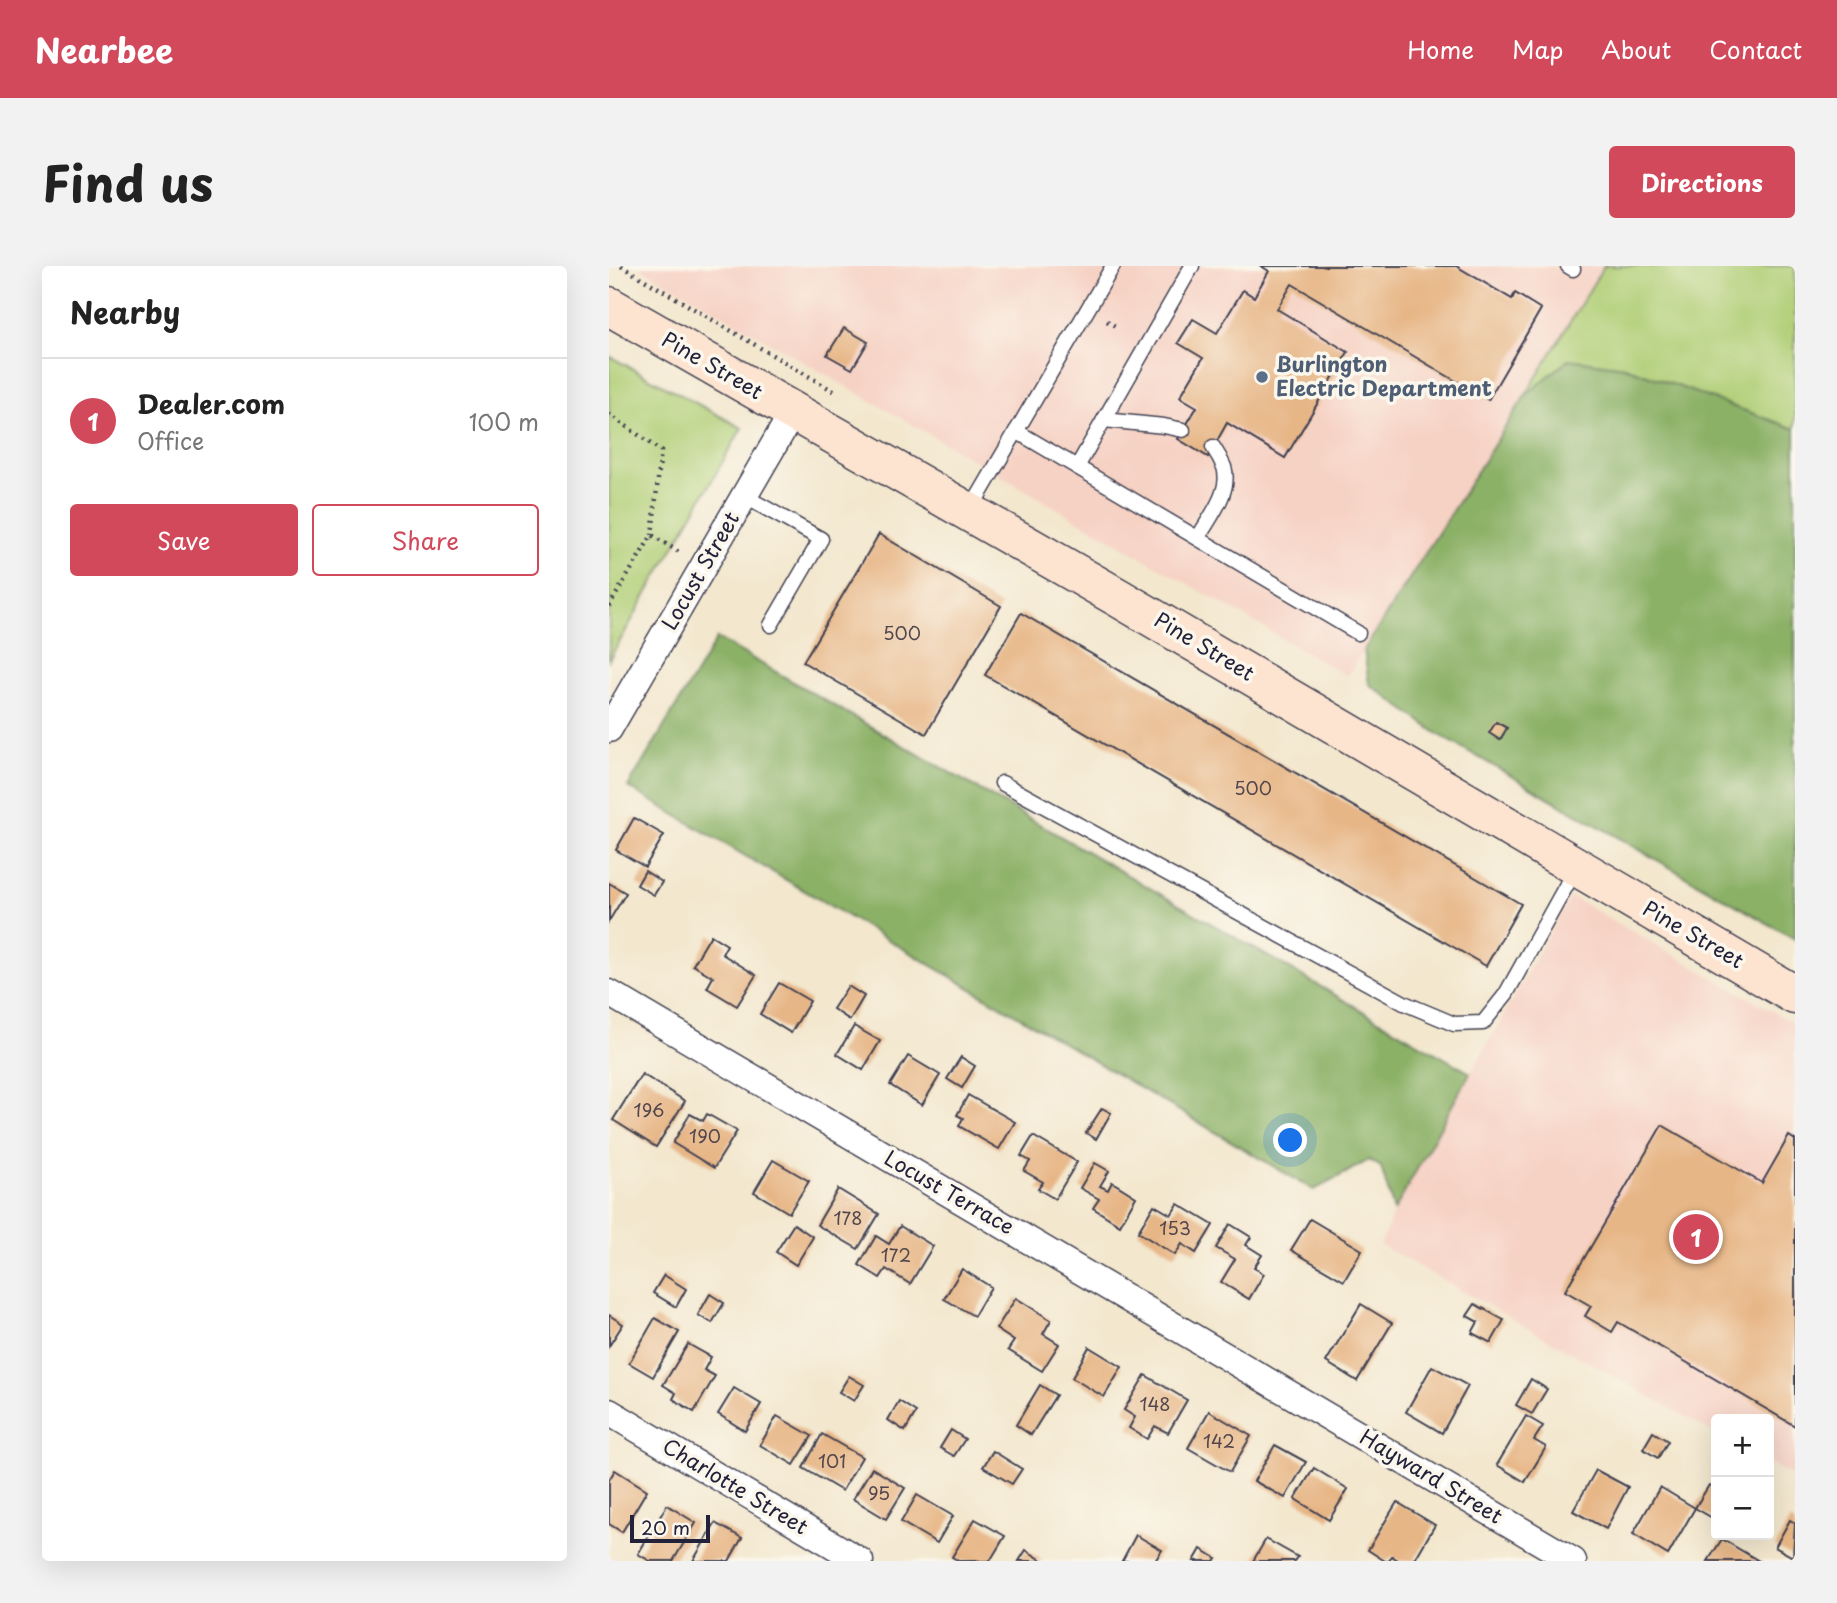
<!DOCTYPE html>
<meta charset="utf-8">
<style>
body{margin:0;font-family:"Playpen Sans",sans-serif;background:#f2f2f2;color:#222}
.controls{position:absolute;right:21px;bottom:21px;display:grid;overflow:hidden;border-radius:7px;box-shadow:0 7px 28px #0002}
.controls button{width:63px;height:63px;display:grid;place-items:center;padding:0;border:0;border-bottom:2px solid #e0e0e0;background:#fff;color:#222;font:35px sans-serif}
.scale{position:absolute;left:21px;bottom:18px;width:80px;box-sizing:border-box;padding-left:7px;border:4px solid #22223b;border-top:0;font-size:19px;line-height:24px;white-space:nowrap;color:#22223b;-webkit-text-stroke:5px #fbf7ec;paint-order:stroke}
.you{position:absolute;left:682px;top:875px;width:24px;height:24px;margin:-18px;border:5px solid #fff;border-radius:50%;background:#1a73e8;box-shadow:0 0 0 10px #1a73e833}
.badge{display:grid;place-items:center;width:46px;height:46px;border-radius:50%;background:#d1495b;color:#fff;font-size:23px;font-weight:700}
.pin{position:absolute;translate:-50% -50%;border:4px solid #fff;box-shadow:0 2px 7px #0006}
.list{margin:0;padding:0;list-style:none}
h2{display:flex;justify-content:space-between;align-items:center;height:91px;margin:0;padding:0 28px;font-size:30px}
h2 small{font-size:23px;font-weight:400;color:#767676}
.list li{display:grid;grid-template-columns:46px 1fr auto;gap:21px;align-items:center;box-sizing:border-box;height:126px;padding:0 28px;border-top:2px solid #e0e0e0}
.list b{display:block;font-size:26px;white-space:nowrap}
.list p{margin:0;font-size:23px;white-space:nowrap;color:#767676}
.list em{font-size:23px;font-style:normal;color:#767676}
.actions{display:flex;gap:14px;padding:21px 28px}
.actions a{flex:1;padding:16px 0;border:2px solid #d1495b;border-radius:7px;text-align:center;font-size:24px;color:#d1495b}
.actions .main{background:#d1495b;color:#fff}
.map{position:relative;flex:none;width:1186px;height:1295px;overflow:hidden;border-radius:7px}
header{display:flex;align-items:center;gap:42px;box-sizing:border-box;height:98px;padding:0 35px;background:#d1495b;color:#fff}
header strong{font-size:33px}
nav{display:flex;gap:38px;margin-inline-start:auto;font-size:24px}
.intro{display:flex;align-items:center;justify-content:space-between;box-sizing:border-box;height:168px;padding:0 42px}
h1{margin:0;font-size:49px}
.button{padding:18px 32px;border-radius:7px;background:#d1495b;color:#fff;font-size:24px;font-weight:700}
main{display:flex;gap:42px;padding:0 42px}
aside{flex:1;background:#fff;border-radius:7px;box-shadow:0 7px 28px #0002}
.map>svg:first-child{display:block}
.built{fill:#f6d2c4}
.green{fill:#afce75;stroke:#687858;stroke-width:2}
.forest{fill:#8bb166;stroke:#566a50;stroke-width:2}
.building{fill:#e7b686}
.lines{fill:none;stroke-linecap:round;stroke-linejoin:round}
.lane-casing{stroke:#414051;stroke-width:17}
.street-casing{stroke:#414051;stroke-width:29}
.secondary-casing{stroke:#414051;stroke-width:41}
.path{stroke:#414051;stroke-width:4.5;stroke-dasharray:2 5;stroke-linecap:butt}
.lane{stroke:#fff;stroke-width:14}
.street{stroke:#fff;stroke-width:26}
.secondary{stroke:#fde4d1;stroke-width:38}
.service-dot{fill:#5c6f8a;stroke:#fbf7ec;stroke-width:2.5}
.labels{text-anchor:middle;stroke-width:7;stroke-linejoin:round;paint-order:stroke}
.number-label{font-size:18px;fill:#53474e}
.service-label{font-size:21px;font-weight:bold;fill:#4e5e75;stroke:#fbf7ec;text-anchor:start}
.street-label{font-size:21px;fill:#22223b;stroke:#fbf7ec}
</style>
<header>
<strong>Nearbee</strong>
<nav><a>Home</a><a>Map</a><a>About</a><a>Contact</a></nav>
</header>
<div class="intro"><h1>Find us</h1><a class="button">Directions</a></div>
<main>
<aside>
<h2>Nearby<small></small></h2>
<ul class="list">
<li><span class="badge">1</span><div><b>Dealer.com</b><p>Office</p></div><em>100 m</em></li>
</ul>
<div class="actions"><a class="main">Save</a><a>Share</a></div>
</aside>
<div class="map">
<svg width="1186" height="1295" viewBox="0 0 1186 1295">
<rect width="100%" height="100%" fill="#fbf7ec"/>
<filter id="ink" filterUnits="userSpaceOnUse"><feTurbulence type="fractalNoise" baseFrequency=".0143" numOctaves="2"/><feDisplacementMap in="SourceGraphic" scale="14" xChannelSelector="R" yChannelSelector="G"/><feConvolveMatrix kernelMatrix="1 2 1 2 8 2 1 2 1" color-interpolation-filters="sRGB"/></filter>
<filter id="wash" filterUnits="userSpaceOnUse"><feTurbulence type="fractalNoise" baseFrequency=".00686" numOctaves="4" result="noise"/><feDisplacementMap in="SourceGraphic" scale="28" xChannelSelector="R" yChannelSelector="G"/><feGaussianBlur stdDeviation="1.57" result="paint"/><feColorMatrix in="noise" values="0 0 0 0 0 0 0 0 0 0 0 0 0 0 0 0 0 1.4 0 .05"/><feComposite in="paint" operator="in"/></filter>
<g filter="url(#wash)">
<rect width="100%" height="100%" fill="#f3e7ce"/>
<g class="built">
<path d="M 29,0 L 995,0 L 916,130 L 738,410 Z"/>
<path d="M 961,630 L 1186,758 L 1186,1212 L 1160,1197 L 1160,1153 L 1107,1153 L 1107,1168 L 771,979 L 785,945 Z"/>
</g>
<g class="green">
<path d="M 995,0 L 1186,0 L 1186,163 L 1016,101 L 965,94 L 916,130 Z"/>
<path d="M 0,90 L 133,162 L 0,394 Z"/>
</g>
<g class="forest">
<path d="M 960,93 L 1016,101 L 1186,163 L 1186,673 L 829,468 L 760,418 L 755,384 L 916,130 Z"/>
<path d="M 108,372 L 861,807 L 785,945 L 772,901 L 760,894 L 705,924 L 19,521 Z"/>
</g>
<g id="blocks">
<g class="building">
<path d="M 652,0 L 847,0 L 903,33 L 906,27 L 932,43 L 879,134 L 683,18 L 668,43 L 739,86 L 676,192 L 618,157 L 599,191 L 569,173 L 588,141 L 571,131 L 594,92 L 569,77 L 584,53 L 608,67 L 634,24 L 645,31 L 660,5 Z"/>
<path d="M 235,62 L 259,76 L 243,103 L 218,89 Z"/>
<path d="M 270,268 L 392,340 L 317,468 L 194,396 Z"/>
<path d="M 412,347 L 912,638 L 877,700 L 376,409 Z"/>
<path d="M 887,456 L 898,462 L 891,474 L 880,467 Z"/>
<path d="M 25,552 L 55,569 L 36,601 L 7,584 Z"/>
<path d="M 36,605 L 53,616 L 45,629 L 28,619 Z"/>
<path d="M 0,617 L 17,627 L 0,655 Z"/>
<path d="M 102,669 L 118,679 L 113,688 L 147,709 L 128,740 L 98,722 L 104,711 L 84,699 Z"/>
<path d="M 170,717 L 201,735 L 182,767 L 151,748 Z"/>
<path d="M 239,720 L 255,730 L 241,754 L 224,743 Z"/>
<path d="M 245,760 L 271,775 L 254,804 L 228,788 Z"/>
<path d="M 299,790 L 331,809 L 313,839 L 281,819 Z"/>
<path d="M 352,791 L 366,800 L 353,822 L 338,813 Z"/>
<path d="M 33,808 L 76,835 L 47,881 L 4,854 Z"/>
<path d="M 359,829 L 406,856 L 390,883 L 350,860 L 354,852 L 348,849 Z"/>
<path d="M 493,842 L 502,847 L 487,873 L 477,867 Z"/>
<path d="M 81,848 L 94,855 L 98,848 L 128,865 L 105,902 L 64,877 Z"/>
<path d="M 1053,859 L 1153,917 L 1180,870 L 1186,874 L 1186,1160 L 1009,1056 L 1003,1066 L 976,1050 L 982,1040 L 956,1025 Z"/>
<path d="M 424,870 L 468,896 L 446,933 L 429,923 L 434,916 L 415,905 L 421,895 L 412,890 Z"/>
<path d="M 164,894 L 200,915 L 180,947 L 145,926 Z"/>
<path d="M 486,897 L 500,905 L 491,920 L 499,924 L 503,916 L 527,931 L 511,959 L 484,942 L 490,933 L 471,922 Z"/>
<path d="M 229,923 L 270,948 L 249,983 L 208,959 Z"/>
<path d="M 569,938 L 604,959 L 587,987 L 573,978 L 566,989 L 529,966 L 545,939 L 562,949 Z"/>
<path d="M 701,953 L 753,984 L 735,1015 L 682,984 Z"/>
<path d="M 185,958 L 204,971 L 187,999 L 167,986 Z"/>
<path d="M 621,958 L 642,971 L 637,979 L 653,989 L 645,1002 L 655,1008 L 640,1033 L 612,1016 L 626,993 L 607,982 Z"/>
<path d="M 291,960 L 324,980 L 301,1018 L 277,1003 L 271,1012 L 250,999 L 267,970 L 280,978 Z"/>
<path d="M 353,1003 L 382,1021 L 365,1050 L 335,1033 Z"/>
<path d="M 55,1009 L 77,1023 L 67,1041 L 44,1027 Z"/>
<path d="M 101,1028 L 115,1037 L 103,1057 L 89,1049 Z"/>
<path d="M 407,1032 L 442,1054 L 434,1068 L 450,1078 L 433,1105 L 399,1084 L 405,1075 L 387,1063 Z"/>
<path d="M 752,1038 L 783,1057 L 748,1115 L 717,1096 Z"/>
<path d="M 866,1038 L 895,1054 L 882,1077 L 863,1067 L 869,1056 L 858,1050 Z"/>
<path d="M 0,1049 L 14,1058 L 0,1080 Z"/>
<path d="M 46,1052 L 70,1066 L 44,1111 L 20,1097 Z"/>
<path d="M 79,1078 L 102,1091 L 95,1104 L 106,1110 L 85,1146 L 64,1133 L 67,1127 L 54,1119 Z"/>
<path d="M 480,1081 L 513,1101 L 495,1131 L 463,1112 Z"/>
<path d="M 823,1100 L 859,1120 L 833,1167 L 797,1146 Z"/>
<path d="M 536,1109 L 578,1134 L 559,1167 L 546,1160 L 538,1173 L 520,1162 L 526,1151 L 515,1144 Z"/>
<path d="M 240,1110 L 255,1119 L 245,1135 L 230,1126 Z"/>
<path d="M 922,1113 L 938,1123 L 923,1148 L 907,1139 Z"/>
<path d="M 431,1119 L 447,1129 L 422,1169 L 407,1159 Z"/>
<path d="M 125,1122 L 152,1138 L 136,1165 L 109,1148 Z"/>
<path d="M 290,1135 L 307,1146 L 296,1165 L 279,1154 Z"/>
<path d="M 600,1145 L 642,1170 L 621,1206 L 579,1182 Z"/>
<path d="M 168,1150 L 203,1170 L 185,1199 L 151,1179 Z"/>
<path d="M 917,1150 L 934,1160 L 925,1174 L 937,1181 L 916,1216 L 888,1199 Z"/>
<path d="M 342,1164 L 356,1173 L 345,1190 L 331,1182 Z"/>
<path d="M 1044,1166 L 1059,1175 L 1049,1192 L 1034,1183 Z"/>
<path d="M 213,1168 L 253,1191 L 233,1225 L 194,1202 Z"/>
<path d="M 666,1179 L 697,1196 L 676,1232 L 645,1215 Z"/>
<path d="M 384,1185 L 413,1203 L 403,1218 L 374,1201 Z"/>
<path d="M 263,1202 L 296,1222 L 277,1253 L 244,1233 Z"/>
<path d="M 705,1202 L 739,1223 L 720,1254 L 686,1233 Z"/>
<path d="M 6,1204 L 38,1224 L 13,1266 L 0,1258 L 0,1214 Z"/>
<path d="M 987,1204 L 1019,1221 L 997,1263 L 964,1245 Z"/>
<path d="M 1100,1219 L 1107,1223 L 1107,1254 L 1086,1242 Z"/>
<path d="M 1051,1221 L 1086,1242 L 1059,1289 L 1024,1268 Z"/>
<path d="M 308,1229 L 344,1250 L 328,1277 L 292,1256 Z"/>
<path d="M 788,1236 L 826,1259 L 805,1295 L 790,1295 L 783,1290 L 780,1295 L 776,1295 L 759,1284 Z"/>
<path d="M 58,1239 L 87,1257 L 64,1295 L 41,1295 L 29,1288 Z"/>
<path d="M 366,1253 L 396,1270 L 381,1295 L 350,1295 L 343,1291 Z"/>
<path d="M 1181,1254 L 1186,1257 L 1184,1291 L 1166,1281 Z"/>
<path d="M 106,1257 L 133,1272 L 120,1295 L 84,1295 Z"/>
<path d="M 527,1269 L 553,1284 L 546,1295 L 513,1295 Z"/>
<path d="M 657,1273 L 689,1291 L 686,1295 L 644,1295 Z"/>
<path d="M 1113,1273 L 1150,1295 L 1099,1295 Z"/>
<path d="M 592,1283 L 607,1292 L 605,1295 L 585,1295 Z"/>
<path d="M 417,1284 L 434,1295 L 410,1295 Z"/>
</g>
</g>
</g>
<g filter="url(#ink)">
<use href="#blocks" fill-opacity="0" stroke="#414051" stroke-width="2"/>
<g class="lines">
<defs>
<g id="lane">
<path d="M 959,0 L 964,3"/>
<path d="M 495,154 L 555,160 L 574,164"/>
<path d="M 407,165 L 749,367"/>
<path d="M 468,201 L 583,0"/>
<path d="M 135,230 L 212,273 L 162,359"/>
<path d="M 360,246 L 504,0"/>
<path d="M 589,272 C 600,252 623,225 615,201 C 612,194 608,187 604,181"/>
<path d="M 393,517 L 795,737 L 845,758 L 874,757 L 897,728 L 967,602"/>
</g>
<g id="street">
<path d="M 0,463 L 184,146"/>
<path d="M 0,727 L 964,1295"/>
<path d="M 0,1146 L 251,1295"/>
</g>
<path id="secondary" d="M 0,40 L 510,332 L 1186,729"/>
</defs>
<use href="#lane" class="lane-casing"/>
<use href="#street" class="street-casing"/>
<use href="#secondary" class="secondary-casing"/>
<g class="path">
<path d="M 12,0 L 228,127"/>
<path d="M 498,55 L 506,60"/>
<path d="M 0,148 L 52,185 L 43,269"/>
<path d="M 0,340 L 43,269 L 73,288"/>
</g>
<use href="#lane" class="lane"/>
<use href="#street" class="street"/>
<use href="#secondary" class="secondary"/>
</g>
</g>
<circle class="service-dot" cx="653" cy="111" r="7"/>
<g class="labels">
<g class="number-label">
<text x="293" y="374">500</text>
<text x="644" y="529">500</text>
<text x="40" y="851">196</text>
<text x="96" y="877">190</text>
<text x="239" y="959">178</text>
<text x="566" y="969">153</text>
<text x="287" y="996">172</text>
<text x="546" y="1145">148</text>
<text x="610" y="1182">142</text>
<text x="223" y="1202">101</text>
<text x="270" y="1234">95</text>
</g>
<g class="service-label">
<text x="667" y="106">Burlington<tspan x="667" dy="24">Electric Department</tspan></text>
</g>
<g class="street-label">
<text transform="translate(103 100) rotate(30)" y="7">Pine Street</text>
<text transform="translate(92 305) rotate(-60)" y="7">Locust Street</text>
<text transform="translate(595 381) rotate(31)" y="7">Pine Street</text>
<text transform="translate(1084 669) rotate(30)" y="7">Pine Street</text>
<text transform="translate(340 927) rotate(30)" y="7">Locust Terrace</text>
<text transform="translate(822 1211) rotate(31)" y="7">Hayward Street</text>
<text transform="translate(126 1221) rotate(31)" y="7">Charlotte Street</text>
</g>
</g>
</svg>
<div class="controls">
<button>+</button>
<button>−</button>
</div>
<div class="scale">20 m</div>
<div class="you"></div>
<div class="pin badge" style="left:1087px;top:971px">1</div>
</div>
</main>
